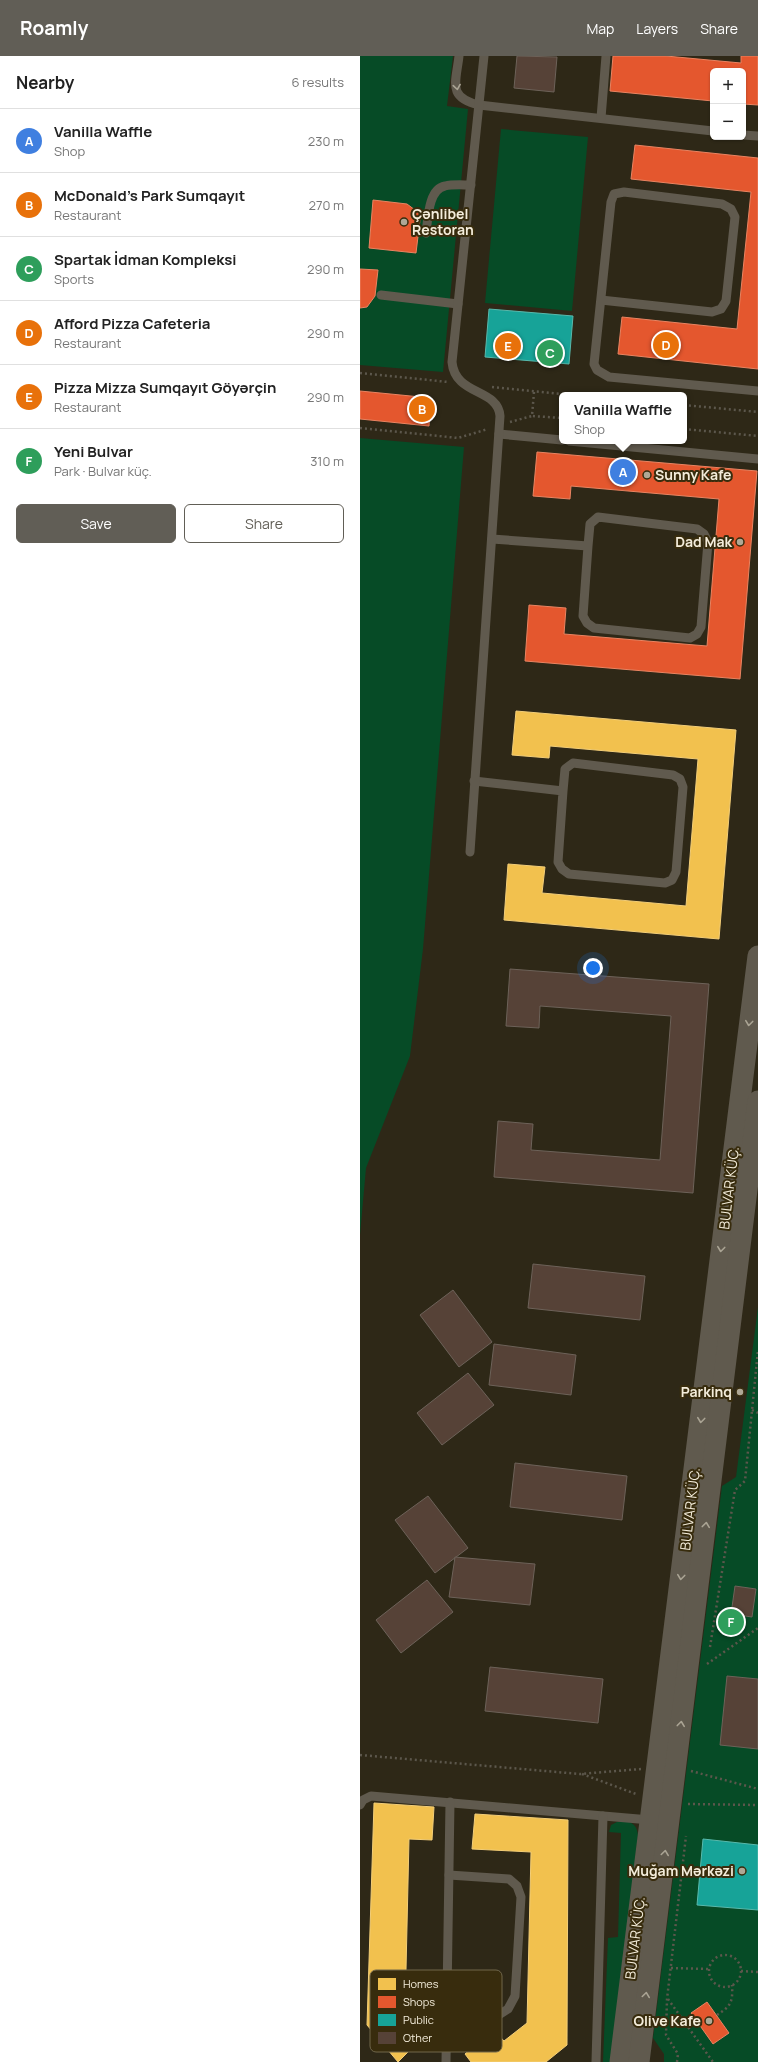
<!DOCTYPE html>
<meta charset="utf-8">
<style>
body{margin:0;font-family:Manrope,sans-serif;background:#f6f6f6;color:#222}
.controls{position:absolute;right:12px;top:12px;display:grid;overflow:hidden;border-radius:6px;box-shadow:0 1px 3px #0004}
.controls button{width:36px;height:36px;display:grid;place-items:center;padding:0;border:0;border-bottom:1px solid #e0e0e0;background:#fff;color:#222;font:20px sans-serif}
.you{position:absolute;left:233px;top:912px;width:14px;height:14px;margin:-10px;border:3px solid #fff;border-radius:50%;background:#1a73e8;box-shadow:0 0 0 6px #1a73e833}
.badge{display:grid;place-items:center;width:26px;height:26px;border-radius:50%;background:#615e56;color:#fff;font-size:13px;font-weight:700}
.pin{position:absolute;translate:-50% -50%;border:2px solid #fff;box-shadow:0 1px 4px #0006}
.popup{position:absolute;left:199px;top:336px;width:128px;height:52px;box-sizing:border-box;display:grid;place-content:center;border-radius:6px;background:#fff;filter:drop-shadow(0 1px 3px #0005);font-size:13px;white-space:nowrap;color:#767676}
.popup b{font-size:15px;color:#222}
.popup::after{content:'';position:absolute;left:50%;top:100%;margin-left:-8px;border:8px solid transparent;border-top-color:#fff}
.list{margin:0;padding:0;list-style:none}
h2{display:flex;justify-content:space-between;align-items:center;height:52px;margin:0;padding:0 16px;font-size:17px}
h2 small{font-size:13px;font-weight:400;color:#767676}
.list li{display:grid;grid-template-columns:26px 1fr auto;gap:12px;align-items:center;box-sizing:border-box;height:64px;padding:0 16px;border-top:1px solid #e0e0e0}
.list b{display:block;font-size:15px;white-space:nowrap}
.list p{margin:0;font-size:13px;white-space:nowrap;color:#767676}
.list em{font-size:13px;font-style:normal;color:#767676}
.actions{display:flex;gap:8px;padding:12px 16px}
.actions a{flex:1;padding:9px 0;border:1px solid #615e56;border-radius:6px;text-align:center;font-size:14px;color:#615e56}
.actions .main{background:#615e56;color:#fff}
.map{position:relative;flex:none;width:398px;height:2006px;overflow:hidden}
header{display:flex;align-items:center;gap:24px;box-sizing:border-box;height:56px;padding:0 20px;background:#615e56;color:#fff}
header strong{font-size:19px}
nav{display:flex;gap:22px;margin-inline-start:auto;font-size:14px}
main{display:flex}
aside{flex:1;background:#fff}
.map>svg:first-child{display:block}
.green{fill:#064b26}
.homes{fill:#f2c14e;stroke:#f3ce78}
.shops{fill:#e4572e;stroke:#e98462}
.public{fill:#17a398;stroke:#59b9ac}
.building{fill:#564237;stroke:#6d6259}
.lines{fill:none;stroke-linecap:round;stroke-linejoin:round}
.path{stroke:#5c574c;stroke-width:2.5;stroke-dasharray:2 3;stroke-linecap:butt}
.service{stroke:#605a4e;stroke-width:9}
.tertiary{stroke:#605a4e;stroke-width:21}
.oneway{stroke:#aaa494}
.poi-dot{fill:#afa896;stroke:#382c0d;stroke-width:1.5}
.labels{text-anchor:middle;stroke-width:4;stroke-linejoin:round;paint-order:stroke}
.poi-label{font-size:14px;font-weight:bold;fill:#f4eddb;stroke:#382c0d;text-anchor:end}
.street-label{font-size:14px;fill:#f4eddb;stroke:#382c0d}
.key{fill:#382c0d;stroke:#70664b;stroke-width:1}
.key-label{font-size:11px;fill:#f4eddb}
</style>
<header>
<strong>Roamly</strong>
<nav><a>Map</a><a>Layers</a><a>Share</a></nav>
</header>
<main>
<aside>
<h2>Nearby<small>6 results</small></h2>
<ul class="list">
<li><span class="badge" style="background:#3f7fe0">A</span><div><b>Vanilla Waffle</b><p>Shop</p></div><em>230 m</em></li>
<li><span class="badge" style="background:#e8710a">B</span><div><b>McDonald's Park Sumqayıt</b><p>Restaurant</p></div><em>270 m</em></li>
<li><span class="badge" style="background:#2e9e5b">C</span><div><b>Spartak İdman Kompleksi</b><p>Sports</p></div><em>290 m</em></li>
<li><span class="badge" style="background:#e8710a">D</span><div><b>Afford Pizza Cafeteria</b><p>Restaurant</p></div><em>290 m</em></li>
<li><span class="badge" style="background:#e8710a">E</span><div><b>Pizza Mizza Sumqayıt Göyərçin</b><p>Restaurant</p></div><em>290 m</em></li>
<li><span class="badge" style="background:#2e9e5b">F</span><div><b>Yeni Bulvar</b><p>Park · Bulvar küç.</p></div><em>310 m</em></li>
</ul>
<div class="actions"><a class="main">Save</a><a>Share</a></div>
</aside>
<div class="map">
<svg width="398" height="2006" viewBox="0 0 398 2006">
<rect width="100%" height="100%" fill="#2e2817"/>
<g class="green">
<path d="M 0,0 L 93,0 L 87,50 L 108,53 L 83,316 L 0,309 Z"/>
<path d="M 141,73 L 228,81 L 212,255 L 125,247 Z"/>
<path d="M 0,382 L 104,391 L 63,893 L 50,1000 L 6,1112 L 0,1179 Z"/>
<path d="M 398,1251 L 398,2006 L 304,2006 L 304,1998 L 293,1982 L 362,1430 L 376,1421 Z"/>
<path d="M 266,1765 C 274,1767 277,1771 278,1779 L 251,2006 L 243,2006 L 248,1882 L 258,1881 L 261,1777 L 249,1776 L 251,1769 L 257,1766 Z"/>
</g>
<g class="homes">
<path d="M 156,655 L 376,674 L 359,883 L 144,864 L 148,808 L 185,811 L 182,837 L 326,850 L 338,703 L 190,690 L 189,702 L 152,699 Z"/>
<path d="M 14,1747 L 74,1751 L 72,1784 L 49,1783 L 45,1957 L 66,1978 L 38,2006 L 7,1969 Z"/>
<path d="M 115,1758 L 208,1764 L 207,1989 L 186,2006 L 111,2006 L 105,1998 L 133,1973 L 144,1985 L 167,1967 L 171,1796 L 112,1793 Z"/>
</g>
<g class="shops">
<path d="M 253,0 L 306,0 L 381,7 L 381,0 L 398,0 L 398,49 L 383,48 L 383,15 L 353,15 L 353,45 L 250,35 Z"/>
<path d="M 275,89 L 398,102 L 398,313 L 258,298 L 262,261 L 377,273 L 391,136 L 271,123 Z"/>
<path d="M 13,144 L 47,148 L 59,157 L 60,164 L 56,197 L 9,192 Z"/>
<path d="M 0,213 L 18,214 L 15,240 L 7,251 L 0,252 Z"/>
<path d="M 0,335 L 71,342 L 69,370 L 0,363 Z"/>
<path d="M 177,396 L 397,415 L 380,623 L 165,605 L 169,549 L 206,552 L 204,578 L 347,590 L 359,443 L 211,430 L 210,443 L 173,440 Z"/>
<path d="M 347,1946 L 369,1977 L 353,1988 L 331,1957 Z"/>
</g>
<g class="public">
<path d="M 129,253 L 213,260 L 209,308 L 125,301 Z"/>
<path d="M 343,1783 L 398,1789 L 398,1854 L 337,1849 Z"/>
</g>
<g class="building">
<path d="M 157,0 L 197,1 L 194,36 L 154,32 Z"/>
<path d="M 150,913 L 349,928 L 333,1137 L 134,1121 L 138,1065 L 173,1068 L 171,1094 L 300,1104 L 311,960 L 180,950 L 179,972 L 146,970 Z"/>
<path d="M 173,1208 L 285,1220 L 280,1264 L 168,1252 Z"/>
<path d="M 93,1234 L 132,1286 L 99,1311 L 60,1259 Z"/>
<path d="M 134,1288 L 216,1299 L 211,1339 L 129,1329 Z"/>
<path d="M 108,1317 L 134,1349 L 82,1389 L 57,1357 Z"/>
<path d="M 155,1407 L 267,1420 L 262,1464 L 150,1451 Z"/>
<path d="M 68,1440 L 108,1492 L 75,1517 L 35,1464 Z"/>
<path d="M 95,1501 L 175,1508 L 170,1549 L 89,1541 Z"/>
<path d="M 67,1524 L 93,1556 L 41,1597 L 16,1564 Z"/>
<path d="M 375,1530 L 396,1533 L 392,1561 L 371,1558 Z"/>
<path d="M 130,1611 L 243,1623 L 238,1667 L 125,1655 Z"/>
<path d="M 367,1620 L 398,1623 L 398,1693 L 360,1689 Z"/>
</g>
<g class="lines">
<g class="path">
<path d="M 0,317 L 88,326"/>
<path d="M 132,331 L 211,339"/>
<path d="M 174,336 L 172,360 L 202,362"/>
<path d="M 324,349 L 398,356"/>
<path d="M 150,366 L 172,360"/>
<path d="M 0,372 L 98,382 L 128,373"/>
<path d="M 324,373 L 398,380"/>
<path d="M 392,1354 L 398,1357"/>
<path d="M 350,1591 L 375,1434 L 385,1425 L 398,1294"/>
<path d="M 347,1608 L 398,1572"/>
<path d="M 0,1699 L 220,1718 L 281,1713"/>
<path d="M 331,1715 L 398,1733"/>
<path d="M 222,1718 L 276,1738"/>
<path d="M 328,1748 L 398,1749"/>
<circle cx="365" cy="1915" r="16"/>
<path d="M 311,1912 L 348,1913"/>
<path d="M 381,1915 L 398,1916"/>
<path d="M 308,1943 L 353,2006"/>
<path d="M 357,1959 C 371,1950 373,1946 372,1929"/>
<path d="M 317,2006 L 318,1998 L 306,1979 L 307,1943 L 326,1780"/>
</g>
<g class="service">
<path d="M 99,0 C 96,27 87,41 119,49 L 353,75"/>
<path d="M 241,62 L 246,0"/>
<path d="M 383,79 L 398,80"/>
<path d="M 66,177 C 68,164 68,133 85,130 C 93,128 103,129 111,129"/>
<path d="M 21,239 L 98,248"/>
<path d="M 241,244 L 352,256 L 361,253 L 366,245 L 375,161 L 371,153 L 362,148 L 264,136 L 254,138 L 251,146 L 234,308 L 237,314 L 249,321 L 398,335"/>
<path d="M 139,378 L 202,384"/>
<path d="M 209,385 L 398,403"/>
<path d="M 132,483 L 228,490 L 230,468 L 238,461 L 337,473 L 344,478 L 348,486 L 341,571 L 337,578 L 330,582 L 234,572 L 227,567 L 223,560 L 228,490"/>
<path d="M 114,725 L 203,735 L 205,713 L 213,707 L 313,719 L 320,723 L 323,731 L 316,816 L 312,824 L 305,827 L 209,818 L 202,813 L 198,806 L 203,735"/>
<path d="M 110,796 L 140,360 C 138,332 95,340 92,306 L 124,0"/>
<path d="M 0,1749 L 3,1744 L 11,1740 L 290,1764"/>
<path d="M 87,1977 L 134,1962 L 148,1953 L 155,1940 L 161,1841 L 157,1830 L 149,1823 L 89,1819"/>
<path d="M 86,2006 L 90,1746"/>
<path d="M 236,2006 L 243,1760"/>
</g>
<g class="tertiary">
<path d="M 260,2006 L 398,900"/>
<path d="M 279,2006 L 398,1045"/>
</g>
</g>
<defs><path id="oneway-chevron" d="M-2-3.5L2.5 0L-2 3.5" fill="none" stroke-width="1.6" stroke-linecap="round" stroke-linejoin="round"/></defs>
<g class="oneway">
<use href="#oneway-chevron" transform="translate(97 31) rotate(81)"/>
<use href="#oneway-chevron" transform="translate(389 967) rotate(97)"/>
<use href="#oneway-chevron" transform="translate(361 1193) rotate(97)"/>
<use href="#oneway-chevron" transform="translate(341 1364) rotate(97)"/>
<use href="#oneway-chevron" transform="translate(346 1469) rotate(-83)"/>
<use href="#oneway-chevron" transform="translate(321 1521) rotate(97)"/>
<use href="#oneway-chevron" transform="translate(321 1668) rotate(-83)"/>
<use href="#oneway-chevron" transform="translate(305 1797) rotate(-82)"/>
<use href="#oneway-chevron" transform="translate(286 1939) rotate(-82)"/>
</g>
<g class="poi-dot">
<circle cx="44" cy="166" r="4"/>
<circle cx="287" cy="419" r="4"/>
<circle cx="380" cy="486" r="4"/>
<circle cx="380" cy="1336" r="4"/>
<circle cx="382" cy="1815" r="4"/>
<circle cx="349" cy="1965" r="4"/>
</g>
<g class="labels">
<g class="poi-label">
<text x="52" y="163" text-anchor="start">Çənlibel<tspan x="52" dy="16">Restoran</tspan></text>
<text x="295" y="424" text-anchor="start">Sunny Kafe</text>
<text x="372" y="491">Dad Mak</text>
<text x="372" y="1341">Parkinq</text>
<text x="374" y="1820">Muğam Mərkəzi</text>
<text x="341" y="1970">Olive Kafe</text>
</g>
<g class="street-label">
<text transform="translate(369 1132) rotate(-83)" y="5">BULVAR KÜÇ.</text>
<text transform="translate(330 1453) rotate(-83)" y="5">BULVAR KÜÇ.</text>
<text transform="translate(275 1882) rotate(-83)" y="5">BULVAR KÜÇ.</text>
</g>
</g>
<rect x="10" y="1914" width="132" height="82" rx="6" class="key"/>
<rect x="18" y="1922" width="18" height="12" fill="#f2c14e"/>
<rect x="18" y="1940" width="18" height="12" fill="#e4572e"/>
<rect x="18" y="1958" width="18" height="12" fill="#17a398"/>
<rect x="18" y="1976" width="18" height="12" fill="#564237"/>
<g class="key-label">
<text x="43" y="1932">Homes</text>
<text x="43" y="1950">Shops</text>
<text x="43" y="1968">Public</text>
<text x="43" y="1986">Other</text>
</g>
</svg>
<div class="controls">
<button>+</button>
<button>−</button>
</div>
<div class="you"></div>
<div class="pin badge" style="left:263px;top:416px;background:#3f7fe0">A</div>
<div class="popup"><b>Vanilla Waffle</b>Shop</div>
<div class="pin badge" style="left:62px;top:353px;background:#e8710a">B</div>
<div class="pin badge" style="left:190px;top:297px;background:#2e9e5b">C</div>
<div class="pin badge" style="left:306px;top:289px;background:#e8710a">D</div>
<div class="pin badge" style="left:148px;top:290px;background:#e8710a">E</div>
<div class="pin badge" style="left:371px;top:1566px;background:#2e9e5b">F</div>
</div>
</main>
